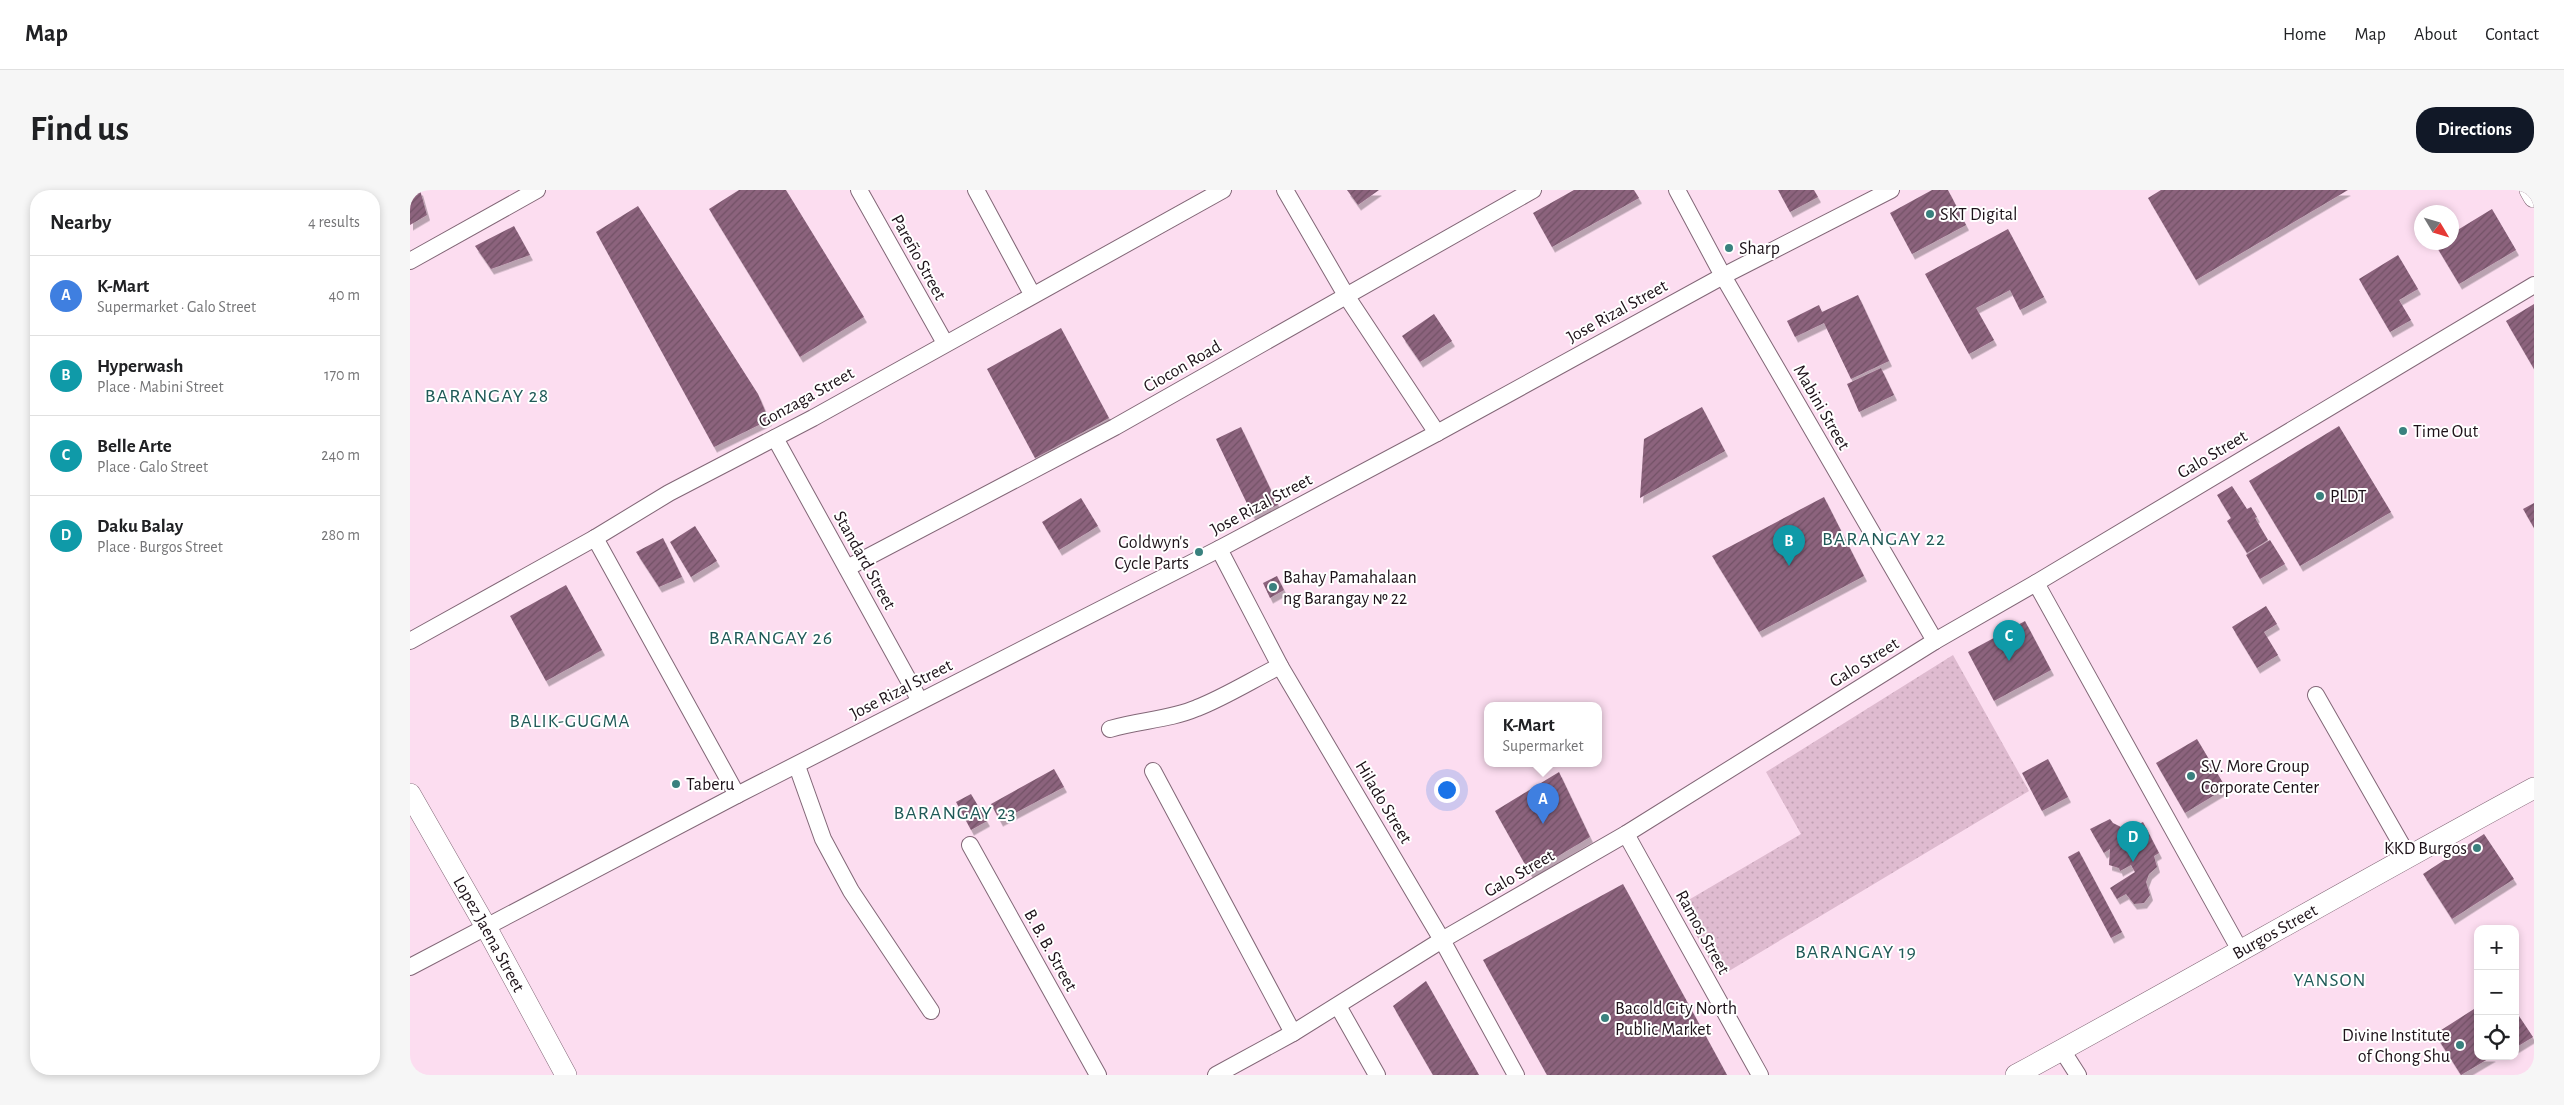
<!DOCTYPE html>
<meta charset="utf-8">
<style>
body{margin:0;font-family:"Alegreya Sans",sans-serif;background:#f6f6f6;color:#202124}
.controls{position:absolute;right:15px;bottom:15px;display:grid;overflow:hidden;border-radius:10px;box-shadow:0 2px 8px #0003}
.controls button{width:45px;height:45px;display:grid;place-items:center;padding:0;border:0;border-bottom:1px solid #e0e0e0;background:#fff;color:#202124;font:25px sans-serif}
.compass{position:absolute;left:2004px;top:15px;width:45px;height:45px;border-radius:50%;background:#fff;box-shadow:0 2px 8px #0003;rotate:128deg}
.you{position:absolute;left:1036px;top:599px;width:18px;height:18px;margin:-12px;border:4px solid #fff;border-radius:50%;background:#1a73e8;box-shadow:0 0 0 8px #1a73e833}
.badge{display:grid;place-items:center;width:32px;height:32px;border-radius:50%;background:#111827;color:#fff;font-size:16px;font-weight:700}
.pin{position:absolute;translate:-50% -41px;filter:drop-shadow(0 1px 2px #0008)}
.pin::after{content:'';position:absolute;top:26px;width:18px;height:15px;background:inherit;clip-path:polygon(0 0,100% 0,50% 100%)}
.popup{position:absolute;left:1074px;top:512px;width:118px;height:65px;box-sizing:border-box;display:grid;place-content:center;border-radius:10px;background:#fff;filter:drop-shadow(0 1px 4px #0005);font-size:16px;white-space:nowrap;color:#757577}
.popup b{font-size:19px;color:#202124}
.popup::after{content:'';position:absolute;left:50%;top:100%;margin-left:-10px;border:10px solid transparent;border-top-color:#fff}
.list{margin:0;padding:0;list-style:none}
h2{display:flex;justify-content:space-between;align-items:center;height:65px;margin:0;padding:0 20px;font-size:21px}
h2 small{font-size:16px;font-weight:400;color:#757577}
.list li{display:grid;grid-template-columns:32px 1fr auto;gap:15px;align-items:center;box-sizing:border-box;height:80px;padding:0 20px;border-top:1px solid #e0e0e0}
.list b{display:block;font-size:19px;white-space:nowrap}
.list p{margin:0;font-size:16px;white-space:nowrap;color:#757577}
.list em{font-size:16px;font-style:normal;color:#757577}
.icon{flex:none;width:28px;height:28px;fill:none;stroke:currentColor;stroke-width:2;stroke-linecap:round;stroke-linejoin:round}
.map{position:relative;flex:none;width:2124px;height:885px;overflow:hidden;border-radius:20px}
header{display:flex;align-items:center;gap:30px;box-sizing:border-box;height:70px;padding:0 25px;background:#fff;border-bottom:1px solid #e0e0e0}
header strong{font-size:24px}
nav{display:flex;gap:28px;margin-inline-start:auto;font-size:18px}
.intro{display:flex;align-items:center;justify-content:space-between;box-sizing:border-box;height:120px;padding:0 30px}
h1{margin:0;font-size:35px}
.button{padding:12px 22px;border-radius:20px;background:#111827;color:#fff;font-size:18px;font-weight:700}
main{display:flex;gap:30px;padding:0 30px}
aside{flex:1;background:#fff;border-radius:20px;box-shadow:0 2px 8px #0003}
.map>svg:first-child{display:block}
.grass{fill:url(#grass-dots)}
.building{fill:url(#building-hatch);filter:url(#shadow)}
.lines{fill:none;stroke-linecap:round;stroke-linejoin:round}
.minor-casing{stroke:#826777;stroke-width:18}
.major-casing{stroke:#826777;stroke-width:22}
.minor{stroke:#fff;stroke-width:16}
.major{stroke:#fff;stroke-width:21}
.poi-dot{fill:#39817e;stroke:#fff;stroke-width:2}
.labels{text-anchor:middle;stroke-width:4;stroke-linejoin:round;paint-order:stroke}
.poi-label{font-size:18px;fill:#1d1219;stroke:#fff;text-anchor:start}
.street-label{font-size:18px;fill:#1d1219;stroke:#fff}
.neighbourhood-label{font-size:19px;letter-spacing:1px;fill:#205a58;stroke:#fff}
.quarter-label{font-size:20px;letter-spacing:1px;fill:#205a58;stroke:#fff}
</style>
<header>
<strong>Map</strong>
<nav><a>Home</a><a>Map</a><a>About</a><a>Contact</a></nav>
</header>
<div class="intro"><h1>Find us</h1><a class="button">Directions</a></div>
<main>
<aside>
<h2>Nearby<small>4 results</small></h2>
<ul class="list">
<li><span class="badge" style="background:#3f7fe0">A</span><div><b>K-Mart</b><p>Supermarket · Galo Street</p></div><em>40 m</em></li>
<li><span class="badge" style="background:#0f9aa8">B</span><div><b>Hyperwash</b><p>Place · Mabini Street</p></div><em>170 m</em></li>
<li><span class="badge" style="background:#0f9aa8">C</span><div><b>Belle Arte</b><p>Place · Galo Street</p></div><em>240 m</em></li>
<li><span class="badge" style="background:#0f9aa8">D</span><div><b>Daku Balay</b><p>Place · Burgos Street</p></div><em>280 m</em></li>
</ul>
</aside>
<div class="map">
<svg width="2124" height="885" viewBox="0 0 2124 885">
<defs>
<pattern id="grass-dots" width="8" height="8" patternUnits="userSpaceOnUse" patternTransform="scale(1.25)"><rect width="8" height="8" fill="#dfbbd0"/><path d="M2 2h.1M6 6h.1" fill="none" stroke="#bfa0b2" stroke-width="1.8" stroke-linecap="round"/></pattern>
<pattern id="building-hatch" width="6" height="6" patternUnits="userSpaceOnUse" patternTransform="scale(1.25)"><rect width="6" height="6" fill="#8c647d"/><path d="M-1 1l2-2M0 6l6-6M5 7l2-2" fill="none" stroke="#725166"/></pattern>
<filter id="shadow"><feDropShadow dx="3" dy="5.5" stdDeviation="0" flood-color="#0004"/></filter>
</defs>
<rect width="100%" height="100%" fill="#fcddf0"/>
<path class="grass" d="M 1543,465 L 1619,601 L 1309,787 L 1270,715 L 1391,644 L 1356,582 Z"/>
<g class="building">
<path d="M 0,0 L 10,0 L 17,25 L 0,35 Z"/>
<path d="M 329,0 L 376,0 L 454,127 L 390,167 L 299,19 Z"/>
<path d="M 937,0 L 969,0 L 948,15 Z"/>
<path d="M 1164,0 L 1224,0 L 1229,8 L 1142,57 L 1123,23 Z"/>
<path d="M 1368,0 L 1404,0 L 1408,7 L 1380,22 Z"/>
<path d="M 1522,0 L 1538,0 L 1556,35 L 1502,64 L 1480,23 Z"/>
<path d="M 1751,0 L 1938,0 L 1786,90 L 1738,8 Z"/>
<path d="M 228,16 L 348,204 L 359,230 L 304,257 L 186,42 Z"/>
<path d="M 2082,19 L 2106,60 L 2049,94 L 2025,54 L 2041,52 L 2041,44 Z"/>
<path d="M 104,36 L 120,65 L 81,79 L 65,56 Z"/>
<path d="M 1598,39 L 1634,107 L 1610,120 L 1600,100 L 1566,118 L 1584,150 L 1559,164 L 1515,84 Z"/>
<path d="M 1988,65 L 2008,99 L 1989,110 L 2001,130 L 1980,142 L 1949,89 Z"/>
<path d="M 1448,105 L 1479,171 L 1441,189 L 1414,133 L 1385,147 L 1377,131 L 1409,115 L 1412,122 Z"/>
<path d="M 2124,114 L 2124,179 L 2096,131 Z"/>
<path d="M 1024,124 L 1042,151 L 1010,172 L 992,146 Z"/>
<path d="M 651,138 L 699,228 L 625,268 L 577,179 Z"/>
<path d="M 1471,178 L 1484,205 L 1449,222 L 1437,194 Z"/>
<path d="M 1292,217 L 1315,261 L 1230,308 L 1234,249 Z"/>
<path d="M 1929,236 L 1981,322 L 1890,376 L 1839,291 Z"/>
<path d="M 831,237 L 868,315 L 843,326 L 806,249 Z"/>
<path d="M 1822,296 L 1837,319 L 1841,317 L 1847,327 L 1845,328 L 1858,350 L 1837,363 L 1817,331 L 1821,328 L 1807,305 Z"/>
<path d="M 1414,307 L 1454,386 L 1349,442 L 1302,366 Z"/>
<path d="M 671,308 L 688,336 L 649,360 L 632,332 Z"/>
<path d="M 2124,313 L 2124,338 L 2113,319 Z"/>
<path d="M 285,336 L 307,371 L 281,387 L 260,352 Z"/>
<path d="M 253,348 L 272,387 L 249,397 L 226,362 Z"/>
<path d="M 1860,350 L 1875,374 L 1850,389 L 1836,365 Z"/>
<path d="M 867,386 L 874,400 L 860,408 L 853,393 Z"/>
<path d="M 156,395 L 192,460 L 136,491 L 100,426 Z"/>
<path d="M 1856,416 L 1867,434 L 1854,442 L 1868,465 L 1847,478 L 1822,437 Z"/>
<path d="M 1615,431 L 1641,480 L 1584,511 L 1558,462 Z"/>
<path d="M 1787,549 L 1816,598 L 1775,623 L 1746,573 Z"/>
<path d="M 1638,569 L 1658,607 L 1632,621 L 1612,583 Z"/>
<path d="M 644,579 L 654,597 L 590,631 L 581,614 Z"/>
<path d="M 1149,582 L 1180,647 L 1120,683 L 1085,621 Z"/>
<path d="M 561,604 L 577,631 L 561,640 L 546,612 Z"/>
<path d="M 1700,629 L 1703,633 L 1711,637 L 1714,635 L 1725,636 L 1733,632 L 1749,663 L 1744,666 L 1747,677 L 1739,684 L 1736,692 L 1740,705 L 1734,713 L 1724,714 L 1716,704 L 1707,709 L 1700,698 L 1725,682 L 1721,675 L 1710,681 L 1709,678 L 1699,675 L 1700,659 L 1694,663 L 1680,639 Z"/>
<path d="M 2074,644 L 2104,689 L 2042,729 L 2013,684 Z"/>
<path d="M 1669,661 L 1712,742 L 1701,748 L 1658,667 Z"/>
<path d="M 1213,694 L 1317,885 L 1137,885 L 1073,770 Z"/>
<path d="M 1016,791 L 1069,885 L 1023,885 L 983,816 Z"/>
<path d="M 2064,819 L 2068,825 L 2068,866 L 2083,866 L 2051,885 L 2025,844 Z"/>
<path d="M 2105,820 L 2123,847 L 2105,858 Z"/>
</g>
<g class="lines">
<defs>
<g id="minor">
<path d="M 449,0 L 535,153"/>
<path d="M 566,0 L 622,104"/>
<path d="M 875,0 L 937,107 L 1027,243"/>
<path d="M 1267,0 L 1313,86 L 1525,451"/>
<path d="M 0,71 L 127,0"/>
<path d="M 365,248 L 510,511"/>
<path d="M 185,348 L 327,605"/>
<path d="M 809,359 L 870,476 L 1032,750 L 1106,885"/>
<path d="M 437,378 L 705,237 L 1123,0"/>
<path d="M 1626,393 L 1831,762"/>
<path d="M 0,451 L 185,348 L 259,303 L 403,228 L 813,0"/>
<path d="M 1906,505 L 1998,666"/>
<path d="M 700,539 C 729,530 759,530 787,518 C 815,507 842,490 870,476"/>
<path d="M 387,576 L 413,649 L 441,701 L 521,821"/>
<path d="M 743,581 L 883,843"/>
<path d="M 1216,644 L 1350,885"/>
<path d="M 560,655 L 688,885"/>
<path d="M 0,777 L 327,605 L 809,359 L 1027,243 L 1313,86 L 1481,0"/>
<path d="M 928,816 L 967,885"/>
<path d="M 1652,860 L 1668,885"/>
<path d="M 806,885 L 883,843 L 1032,750 L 1216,644 L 1525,451 L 1626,393 L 2124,95"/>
</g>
<g id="major">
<path d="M 2120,0 L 2124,7"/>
<path id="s1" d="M 0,604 L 76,737 L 156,885"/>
<path id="s2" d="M 1606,885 C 1779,791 1950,692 2124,598"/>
</g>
</defs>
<use href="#minor" class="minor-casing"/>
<use href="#major" class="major-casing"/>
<use href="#minor" class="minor"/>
<use href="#major" class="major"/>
</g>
<g class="poi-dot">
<circle cx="1520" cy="24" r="5"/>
<circle cx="1319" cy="58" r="5"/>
<circle cx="1993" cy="241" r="5"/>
<circle cx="1910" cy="306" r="5"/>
<circle cx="789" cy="362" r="5"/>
<circle cx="863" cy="397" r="5"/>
<circle cx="1781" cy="586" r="5"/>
<circle cx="266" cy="594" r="5"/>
<circle cx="2067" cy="658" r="5"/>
<circle cx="1195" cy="828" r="5"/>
<circle cx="2050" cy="855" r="5"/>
</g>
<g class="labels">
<g class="poi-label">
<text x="1530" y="30">SKT Digital</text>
<text x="1329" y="64">Sharp</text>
<text x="2003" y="247">Time Out</text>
<text x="1920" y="312">PLDT</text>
<text x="779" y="358" text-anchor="end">Goldwyn's<tspan x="779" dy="21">Cycle Parts</tspan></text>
<text x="873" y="393">Bahay Pamahalaan<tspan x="873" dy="21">ng Barangay № 22</tspan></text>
<text x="1791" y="582">S.V. More Group<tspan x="1791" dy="21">Corporate Center</tspan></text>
<text x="276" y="600">Taberu</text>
<text x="2057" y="664" text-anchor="end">KKD Burgos</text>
<text x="1205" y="824">Bacold City North<tspan x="1205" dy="21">Public Market</tspan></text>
<text x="2040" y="851" text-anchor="end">Divine Institute<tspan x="2040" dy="21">of Chong Shu</tspan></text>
</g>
<g class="street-label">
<text transform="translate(509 67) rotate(61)" y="6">Pareño Street</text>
<text transform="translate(1207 121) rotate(-29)" y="6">Jose Rizal Street</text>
<text transform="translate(772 176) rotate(-30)" y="6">Ciocon Road</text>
<text transform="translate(396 207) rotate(-29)" y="6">Gonzaga Street</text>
<text transform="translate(1412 217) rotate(60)" y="6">Mabini Street</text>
<text transform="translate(1802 264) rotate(-31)" y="6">Galo Street</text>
<text transform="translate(851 314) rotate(-28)" y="6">Jose Rizal Street</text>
<text transform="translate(455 370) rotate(61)" y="6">Standard Street</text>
<text transform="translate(1454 472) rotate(-32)" y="6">Galo Street</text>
<text transform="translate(491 499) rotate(-27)" y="6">Jose Rizal Street</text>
<text transform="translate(974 612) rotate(59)" y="6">Hilado Street</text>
<text transform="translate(1109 683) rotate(-30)" y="6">Galo Street</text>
<text transform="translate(1293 742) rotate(61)" y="6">Ramos Street</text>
<text dy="6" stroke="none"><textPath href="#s2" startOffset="296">Burgos Street</textPath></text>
<text dy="6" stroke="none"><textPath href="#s1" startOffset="161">Lopez Jaena Street</textPath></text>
<text transform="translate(641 760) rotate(61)" y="6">B. B. B. Street</text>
</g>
<g class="neighbourhood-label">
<text x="160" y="537">BALIK-GUGMA</text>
<text x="1920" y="796">YANSON</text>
</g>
<g class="quarter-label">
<text x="77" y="212">BARANGAY 28</text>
<text x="1474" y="355">BARANGAY 22</text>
<text x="361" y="454">BARANGAY 26</text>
<text x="545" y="629">BARANGAY 23</text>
<text x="1446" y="768">BARANGAY 19</text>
</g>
</g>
</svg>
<div class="controls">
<button>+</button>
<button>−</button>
<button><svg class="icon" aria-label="locate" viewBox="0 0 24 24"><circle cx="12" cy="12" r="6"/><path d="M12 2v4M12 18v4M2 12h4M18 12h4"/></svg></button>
</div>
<svg class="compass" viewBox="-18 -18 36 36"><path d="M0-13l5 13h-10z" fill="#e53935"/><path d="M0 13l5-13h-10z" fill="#757577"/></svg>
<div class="you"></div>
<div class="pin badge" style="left:1133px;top:634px;background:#3f7fe0">A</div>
<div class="popup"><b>K-Mart</b>Supermarket</div>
<div class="pin badge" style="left:1379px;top:376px;background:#0f9aa8">B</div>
<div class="pin badge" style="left:1599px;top:471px;background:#0f9aa8">C</div>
<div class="pin badge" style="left:1723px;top:672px;background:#0f9aa8">D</div>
</div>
</main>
